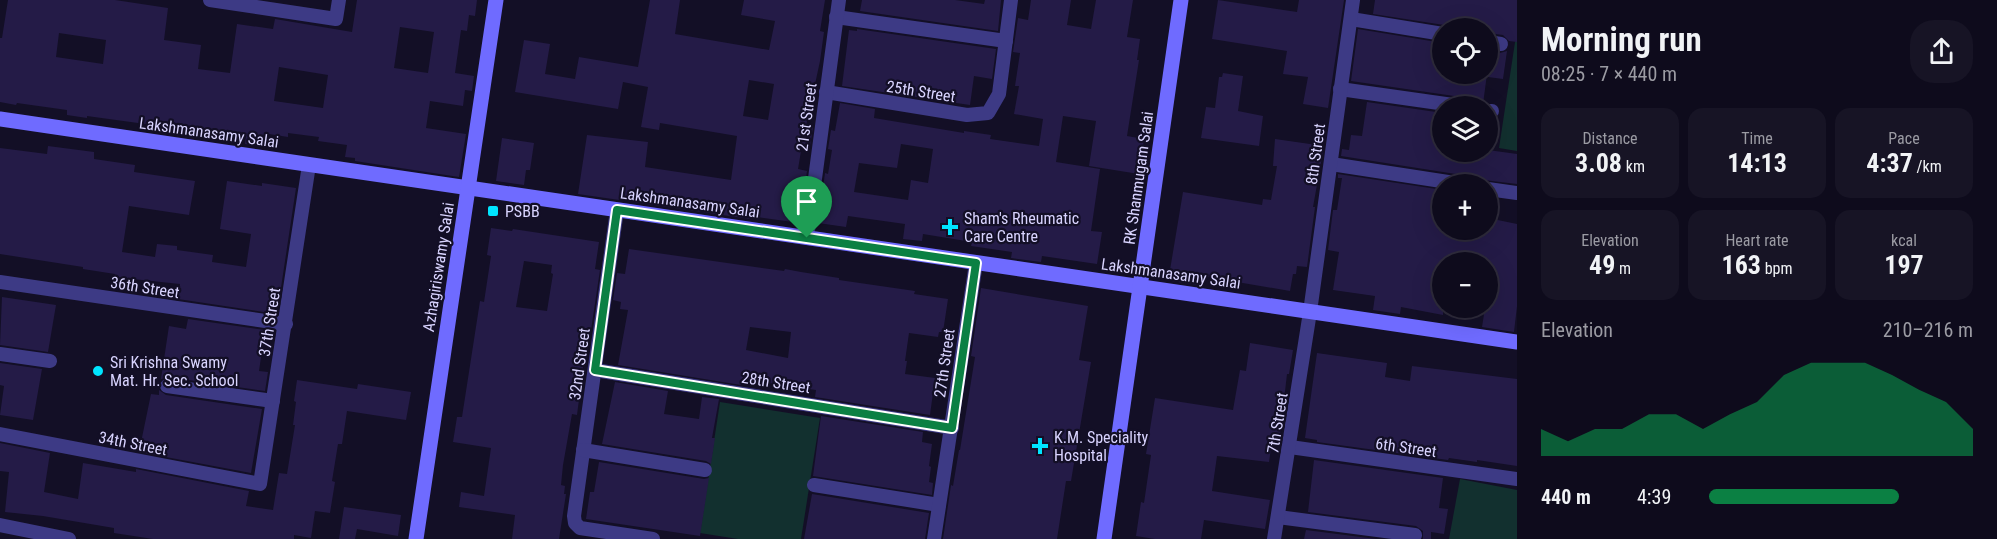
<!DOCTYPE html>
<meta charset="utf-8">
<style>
:root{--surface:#0e0b1c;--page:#171425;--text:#f1f3f6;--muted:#9b9ba3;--line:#2e2b3b;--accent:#0b8043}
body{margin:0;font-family:"Roboto Condensed",sans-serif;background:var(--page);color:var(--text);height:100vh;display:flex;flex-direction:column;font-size:22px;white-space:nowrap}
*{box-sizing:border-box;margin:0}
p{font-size:20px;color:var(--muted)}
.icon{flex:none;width:33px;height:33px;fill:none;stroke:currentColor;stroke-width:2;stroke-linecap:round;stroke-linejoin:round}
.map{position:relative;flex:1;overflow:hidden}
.drawer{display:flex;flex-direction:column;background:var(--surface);width:480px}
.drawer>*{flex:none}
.buttons{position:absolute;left:1432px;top:18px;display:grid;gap:12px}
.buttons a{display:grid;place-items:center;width:66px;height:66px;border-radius:50%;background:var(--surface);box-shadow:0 6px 24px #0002,0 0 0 2px var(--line);font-size:30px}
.pin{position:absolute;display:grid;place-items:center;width:51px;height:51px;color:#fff;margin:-62px -26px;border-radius:50% 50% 50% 0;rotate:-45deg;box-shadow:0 0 6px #0007}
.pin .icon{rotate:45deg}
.round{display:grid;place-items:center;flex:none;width:63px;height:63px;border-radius:24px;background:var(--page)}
.head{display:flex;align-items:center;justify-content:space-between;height:102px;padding:0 24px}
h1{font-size:33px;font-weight:700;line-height:45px}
.metrics{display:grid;grid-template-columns:repeat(3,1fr);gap:9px;height:102px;padding:6px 24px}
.metrics div{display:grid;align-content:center;border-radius:15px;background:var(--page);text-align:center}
.metrics b{font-size:26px;font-weight:700}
.metrics small{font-size:16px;font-weight:400}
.metrics p{font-size:16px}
.chart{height:168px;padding:12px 24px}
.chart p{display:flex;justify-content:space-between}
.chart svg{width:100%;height:108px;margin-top:6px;fill:var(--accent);opacity:.7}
ul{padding:0 24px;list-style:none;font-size:20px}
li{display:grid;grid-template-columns:96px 72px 1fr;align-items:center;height:45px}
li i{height:15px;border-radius:8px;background:var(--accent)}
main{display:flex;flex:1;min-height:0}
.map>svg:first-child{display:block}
.green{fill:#12302f}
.building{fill:#241b47;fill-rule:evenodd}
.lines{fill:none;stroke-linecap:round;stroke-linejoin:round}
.street{stroke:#3d3a85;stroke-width:14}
.secondary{stroke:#6f6bff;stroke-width:15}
.route-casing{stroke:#fff;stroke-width:12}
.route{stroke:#0b8043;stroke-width:8}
.poi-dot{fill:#00e5ff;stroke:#130f26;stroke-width:2}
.labels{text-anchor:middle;stroke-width:4.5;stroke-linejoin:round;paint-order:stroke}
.street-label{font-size:16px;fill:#d9d4ff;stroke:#130f26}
.poi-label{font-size:16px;fill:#d9d4ff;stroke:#130f26;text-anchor:start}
</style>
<main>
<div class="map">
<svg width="1517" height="539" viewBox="0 0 1517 539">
<rect width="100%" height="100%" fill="#130f26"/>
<g class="green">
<path d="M1517,29V151L1499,148Z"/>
<path d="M720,402L820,418L801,539H738L700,533Z"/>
<path d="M1460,479L1517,490V539H1449Z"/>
</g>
<g class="building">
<path d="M8,0H115L168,8L164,40L201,45L198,69L230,73L237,24L273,29L275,19L352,32L357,0H477L475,16L469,15L467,31L461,30L455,73L474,76L472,91L465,90L463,106L430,101L426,128L466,134L459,177L355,161V158L345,157L347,145L318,141L319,137L288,133V137L269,134L267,147L245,144L246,136L190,128L189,130L87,116V118L67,115V110L17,103L16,105L0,102V38H2ZM400,27L434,32L428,73L394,68ZM59,33L106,40L103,64L56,57ZM279,67L328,75L323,108L274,101Z"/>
<path d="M650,0H680L675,34L769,50L775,21L741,15L744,0H825L820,31L824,32L820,61L806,126L813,127L810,146L802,145L798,169L807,171L800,223L750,216V219L578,194L587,135L648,142L645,167L731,180L737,136L660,123L659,130L641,127L648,87L623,82L618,109L515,92L524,40L550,44L545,74L575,79L579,57L638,67ZM749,80L774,84L768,120L743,116Z"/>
<path d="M862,0H955L984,4L985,0H1001L998,31L860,11Z"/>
<path d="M1031,0H1071L1067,25L1091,29L1096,0H1133L1127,37L1140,39L1137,60H1139L1127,136L1144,139L1139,174L1089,166L1096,121L1063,116L1056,162L1100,169L1091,231L1102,232L1097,264L1042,256L1041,262L1011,258L1012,252L971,246L972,242L923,234L922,241L903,239L905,224L848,216L846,227L818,223L825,173L828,174L832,150L828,149L831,130L835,131L840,103L875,109L874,118L964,133V131L991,135L990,139L1039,146L1043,119L1014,114L1019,86H1015L1020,53L1013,52L1018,18L1028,20ZM901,144L933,149L928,183L911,180L908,200L854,192L859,163L897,168Z"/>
<path d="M1218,0L1297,12L1299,0H1344L1328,108L1303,104L1308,77L1283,74L1287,51L1212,39Z"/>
<path d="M1375,0H1517V42L1509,41L1503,35L1488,33V28H1450L1444,25L1373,14Z"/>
<path d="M857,29L996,49L992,79L974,76L970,105L842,86L849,30L857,31Z"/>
<path d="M1358,29L1443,43V74L1474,77V74H1487L1483,104L1480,106H1469L1466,99L1461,97L1351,81Z"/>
<path d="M1488,51L1500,53L1507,51L1503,79L1488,77Z"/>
<path d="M1223,73L1243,76L1238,111L1263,116L1259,146L1201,138L1206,107L1215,108L1219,77H1222Z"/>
<path d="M1367,102L1443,113V152L1488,150L1517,154V184L1467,178L1462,175L1341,156L1342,149L1349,150L1351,135L1362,136Z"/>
<path d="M502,138L534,143L530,170H526L524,185L496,181Z"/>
<path d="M1275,139L1324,146L1313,207H1315L1307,267L1297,266L1296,274H1293L1290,291L1202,276L1199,277L1198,285L1171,281L1173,271L1170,270L1183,192L1262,205L1263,199L1271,200L1277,166H1273Z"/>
<path d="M48,146L94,152V159L135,165L134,172L195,181L189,215L129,206L122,252L155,257L157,244L177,246V250L213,255L212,262L246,267L251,234L220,229L227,181L262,186V183L296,188L277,314L178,299L180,284L114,277L115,274L83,269V267L0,254V148L47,154Z"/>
<path d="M1338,174L1443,190L1441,208L1443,209V230H1488V218L1517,224V306L1514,332L1482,327L1485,308H1488V262H1443V315L1401,307L1400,314L1373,310L1375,296L1333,290L1339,252L1328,250L1333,210H1337L1342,178H1338Z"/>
<path d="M491,228L512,231L513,229L599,242L595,269L600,270L591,330L586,360H584L577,415L572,414L563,465L561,485L565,486L564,494H566L559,539H512L515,515L459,507L461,492L484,496L491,448L453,442L457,417H462L480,301L484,302L491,256L487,255ZM524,261L552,265L551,273L553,274L547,311L516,307Z"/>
<path d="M629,249L784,271L785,269L801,272L839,278V280L915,291L914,294L948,299L943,332H939L938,337L909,333L905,361H907L905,374L935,378L930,415L815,397L816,390L741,379V385L618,365L628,310L620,309L621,302L613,300L617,273L625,274ZM750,327L791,332L788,358L746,350Z"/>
<path d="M981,288L1088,306L1079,360L1091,362L1071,481H1066L1057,539H943L951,485L953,486L959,450H960L975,357L971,356Z"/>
<path d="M2,297L56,305L48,352L0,345Z"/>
<path d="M188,319L265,330L259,371L268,372L265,391L168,377L161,379L169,326L186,329Z"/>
<path d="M1250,343L1293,350L1289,374H1287L1280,435L1273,434L1269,462L1217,456L1212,491L1270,500L1265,529L1204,520L1201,539H1155L1136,536L1141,502L1144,503L1151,455L1146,454L1155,398L1233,410L1240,370L1246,371Z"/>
<path d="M1317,353L1387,363L1385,377L1410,381L1412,366L1517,379V466L1477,460V462L1449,458L1448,460L1317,442V440L1305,438Z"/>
<path d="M0,363L42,369L33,420L0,415L4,386L0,385Z"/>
<path d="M297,380L357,389L358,384L411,392L406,420L347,411L342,444H338L332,481L335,482L330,513L315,511L311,538L294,535V539H153L114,533V528L43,516L5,512L9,472L0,471V443L50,453L44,492L78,499L83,463L136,472V469L249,491L246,506L273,510L279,473L287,474L295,425H293L296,402L294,401Z"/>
<path d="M615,382L668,391L664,414L699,419L702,397L719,399L712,438H715L711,464L706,461L602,444Z"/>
<path d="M159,390L166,395L262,409L251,473L139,452L151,394L159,395Z"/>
<path d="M821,416L923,432L922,442L932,444L929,466L931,467L929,482L933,483L932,495L813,476Z"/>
<path d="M1314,460L1443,478L1439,508L1448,509L1444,534L1431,532V539H1423V531L1416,526L1308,512Z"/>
<path d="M599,462L704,479L709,478L700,536L586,519L590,492H594Z"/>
<path d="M812,494L929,513L925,539H804Z"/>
<path d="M344,507L401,515L398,536L357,529L355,539H339Z"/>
<path d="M1306,530L1376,539H1304Z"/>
</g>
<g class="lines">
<g class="street">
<path d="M210,0L336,19L339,0"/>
<path d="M836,17L1006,41"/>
<path d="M1351,19L1443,34"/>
<path d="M1488,42L1501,44"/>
<path d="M1340,89L1460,106"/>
<path d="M826,92L967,115L988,113L999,94L1011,0"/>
<path d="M1488,111H1492"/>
<path d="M1331,164L1461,184"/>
<path d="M1488,189L1517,193"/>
<path d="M617,210L574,516L575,523L580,528L653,539"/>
<path d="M807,238L839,0"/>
<path d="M0,282L286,324"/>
<path d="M0,354L50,361"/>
<path d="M595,370L952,428"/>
<path d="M167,386L273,401"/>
<path d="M0,434L260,484L309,165"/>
<path d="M1290,447L1517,479"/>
<path d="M583,450L705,470"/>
<path d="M814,485L939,505"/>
<path d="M1278,517L1415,535"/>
<path d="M0,525L69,539"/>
<path d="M934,539L976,263"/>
<path d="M1274,539L1310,312L1353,0"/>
</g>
<g class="secondary">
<path d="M0,119L1517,342"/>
<path d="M416,539L496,0"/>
<path d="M1104,539L1181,0"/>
</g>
</g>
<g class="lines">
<defs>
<path id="route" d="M617,210L976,263L952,428L595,370Z"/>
</defs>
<use href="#route" class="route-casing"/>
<use href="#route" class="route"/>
</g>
<g class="poi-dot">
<rect x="487" y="205" width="12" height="12" rx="3"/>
<path d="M947 218h6v6h6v6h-6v6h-6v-6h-6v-6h6z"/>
<circle cx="98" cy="371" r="6"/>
<path d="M1037 437h6v6h6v6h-6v6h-6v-6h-6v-6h6z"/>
</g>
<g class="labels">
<g class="street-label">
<text transform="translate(921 91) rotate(9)" y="6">25th Street</text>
<text transform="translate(806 117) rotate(-82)" y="6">21st Street</text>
<text transform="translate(209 132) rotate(8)" y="6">Lakshmanasamy Salai</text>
<text transform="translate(1315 154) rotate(-82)" y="6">8th Street</text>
<text transform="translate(1138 178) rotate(-82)" y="6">RK Shanmugam Salai</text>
<text transform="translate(690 202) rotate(8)" y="6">Lakshmanasamy Salai</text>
<text transform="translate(438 267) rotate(-81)" y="6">Azhagiriswamy Salai</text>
<text transform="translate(1171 273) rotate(8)" y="6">Lakshmanasamy Salai</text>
<text transform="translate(145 287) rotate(9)" y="6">36th Street</text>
<text transform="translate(269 322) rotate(-81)" y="6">37th Street</text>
<text transform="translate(944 363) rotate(-82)" y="6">27th Street</text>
<text transform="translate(579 364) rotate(-82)" y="6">32nd Street</text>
<text transform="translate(776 382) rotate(9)" y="6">28th Street</text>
<text transform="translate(1277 423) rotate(-81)" y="6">7th Street</text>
<text transform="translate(133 443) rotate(11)" y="6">34th Street</text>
<text transform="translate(1406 447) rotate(8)" y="6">6th Street</text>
</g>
<g class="poi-label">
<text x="505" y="217">PSBB</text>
<text x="964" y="224">Sham's Rheumatic<tspan x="964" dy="18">Care Centre</tspan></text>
<text x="110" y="368">Sri Krishna Swamy<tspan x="110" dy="18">Mat. Hr. Sec. School</tspan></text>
<text x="1054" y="443">K.M. Speciality<tspan x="1054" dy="18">Hospital</tspan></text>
</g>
</g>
</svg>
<div class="buttons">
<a><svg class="icon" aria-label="locate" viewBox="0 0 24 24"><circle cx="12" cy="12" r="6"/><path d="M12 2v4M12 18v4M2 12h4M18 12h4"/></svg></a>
<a><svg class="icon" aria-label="layers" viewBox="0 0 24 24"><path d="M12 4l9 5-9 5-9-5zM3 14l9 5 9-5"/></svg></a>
<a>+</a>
<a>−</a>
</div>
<div class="pin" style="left:807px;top:238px;background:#1e9e55"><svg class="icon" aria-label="arrive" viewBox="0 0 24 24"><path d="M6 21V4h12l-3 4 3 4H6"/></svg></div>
</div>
<section class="drawer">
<div class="head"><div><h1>Morning run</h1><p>08:25 · 7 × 440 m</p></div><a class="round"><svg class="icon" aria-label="share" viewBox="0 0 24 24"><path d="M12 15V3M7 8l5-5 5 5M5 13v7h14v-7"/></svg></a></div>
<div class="metrics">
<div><p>Distance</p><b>3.08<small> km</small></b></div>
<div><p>Time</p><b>14:13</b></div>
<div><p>Pace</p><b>4:37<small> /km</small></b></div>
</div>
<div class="metrics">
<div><p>Elevation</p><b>49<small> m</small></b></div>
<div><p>Heart rate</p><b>163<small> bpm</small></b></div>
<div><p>kcal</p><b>197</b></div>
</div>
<div class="chart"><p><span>Elevation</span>210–216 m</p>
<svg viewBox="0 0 160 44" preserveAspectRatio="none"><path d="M0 44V33L10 38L20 33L30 33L40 27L50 27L60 33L70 27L80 22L90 11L100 6L110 6L120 6L130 11L140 17L150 22L160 33V44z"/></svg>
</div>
<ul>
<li><b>440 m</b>4:39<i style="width:72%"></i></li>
</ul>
</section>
</main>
